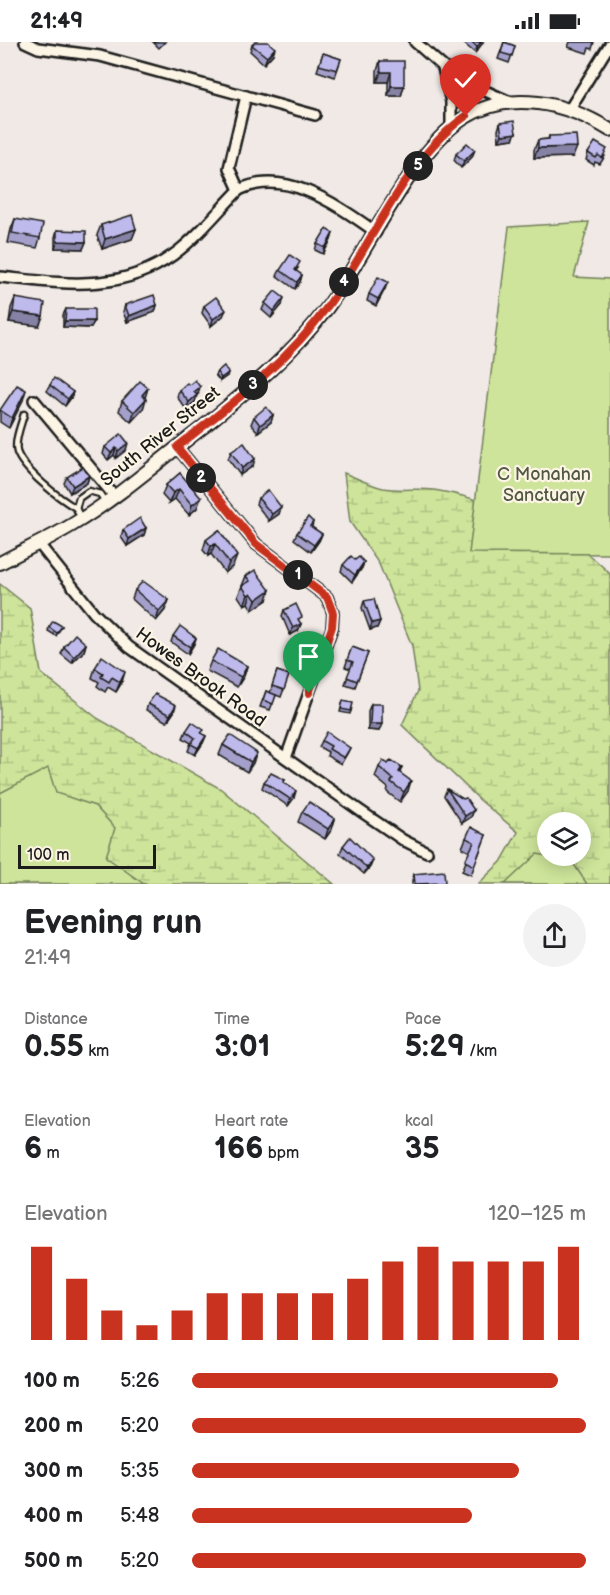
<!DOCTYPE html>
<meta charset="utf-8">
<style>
:root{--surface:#fff;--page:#f2f2f2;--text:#202124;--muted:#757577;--accent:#c8321e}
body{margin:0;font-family:"Balsamiq Sans",sans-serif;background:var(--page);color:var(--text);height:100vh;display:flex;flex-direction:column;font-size:22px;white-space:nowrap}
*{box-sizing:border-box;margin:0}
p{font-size:20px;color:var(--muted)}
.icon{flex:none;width:33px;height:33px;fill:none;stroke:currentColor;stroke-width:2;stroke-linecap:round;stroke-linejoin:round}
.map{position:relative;height:842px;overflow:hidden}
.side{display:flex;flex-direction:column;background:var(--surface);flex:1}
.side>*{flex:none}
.tools{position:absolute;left:537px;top:770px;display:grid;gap:12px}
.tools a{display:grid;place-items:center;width:54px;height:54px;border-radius:50%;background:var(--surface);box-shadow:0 3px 15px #0003;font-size:30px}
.scale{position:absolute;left:18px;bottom:15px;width:138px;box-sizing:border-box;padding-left:6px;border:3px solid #1c1c1c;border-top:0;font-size:16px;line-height:21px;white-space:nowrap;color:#1c1c1c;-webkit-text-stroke:4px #fcf5e5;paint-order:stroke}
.pin{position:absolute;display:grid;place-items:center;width:51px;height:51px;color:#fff;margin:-62px -26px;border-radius:50% 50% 50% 0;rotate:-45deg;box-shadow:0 0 6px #0007}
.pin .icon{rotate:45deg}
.km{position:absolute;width:30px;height:30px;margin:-15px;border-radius:50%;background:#222;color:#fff;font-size:16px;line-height:30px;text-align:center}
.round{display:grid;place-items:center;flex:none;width:63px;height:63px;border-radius:32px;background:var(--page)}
.overview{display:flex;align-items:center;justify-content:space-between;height:102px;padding:0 24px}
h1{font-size:33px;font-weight:700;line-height:45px}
.metrics{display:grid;grid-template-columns:repeat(3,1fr);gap:9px;height:102px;padding:6px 24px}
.metrics div{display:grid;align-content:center}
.metrics b{font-size:30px;font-weight:700}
.metrics small{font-size:16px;font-weight:400}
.metrics p{font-size:16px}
.chart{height:168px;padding:12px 24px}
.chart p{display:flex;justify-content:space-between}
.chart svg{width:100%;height:108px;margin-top:6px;stroke:var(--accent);stroke-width:6}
ul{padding:0 24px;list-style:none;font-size:20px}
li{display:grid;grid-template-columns:96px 72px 1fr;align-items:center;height:45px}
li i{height:15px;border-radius:8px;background:var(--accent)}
.status{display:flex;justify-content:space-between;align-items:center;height:42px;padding:0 30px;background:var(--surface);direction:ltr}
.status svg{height:16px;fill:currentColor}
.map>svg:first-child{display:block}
.wetland{fill:url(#wetland-marsh);stroke:#74805b;stroke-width:1.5;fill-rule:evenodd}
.park{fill:#cde49a;stroke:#74805b;stroke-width:1.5}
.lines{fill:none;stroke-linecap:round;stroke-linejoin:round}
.lane-casing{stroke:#1c1c1c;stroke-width:9}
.street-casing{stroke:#1c1c1c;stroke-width:14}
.secondary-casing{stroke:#1c1c1c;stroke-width:16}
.lane{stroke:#fcf5e5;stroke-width:4.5}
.street{stroke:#fcf5e5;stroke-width:9}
.secondary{stroke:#fcf5e5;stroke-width:12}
.wall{fill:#a4a0cb;stroke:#1c1c1c;stroke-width:1.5}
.shaded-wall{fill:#8682a5;stroke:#1c1c1c;stroke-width:1.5}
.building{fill:#bfbaec;stroke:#1c1c1c;stroke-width:1.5}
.route-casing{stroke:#fff;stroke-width:12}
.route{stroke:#c8321e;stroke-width:8}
.labels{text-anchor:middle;stroke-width:4.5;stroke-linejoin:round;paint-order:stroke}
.street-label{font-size:18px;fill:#1c1c1c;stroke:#fcf5e5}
.park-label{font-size:18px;fill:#515842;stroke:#fcf5e5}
</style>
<div class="status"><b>21:49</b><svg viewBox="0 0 49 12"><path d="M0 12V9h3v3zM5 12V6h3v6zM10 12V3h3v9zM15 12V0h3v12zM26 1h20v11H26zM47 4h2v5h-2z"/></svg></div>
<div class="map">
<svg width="610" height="842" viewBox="0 0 610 842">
<defs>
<pattern id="wetland-marsh" width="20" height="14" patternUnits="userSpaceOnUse" patternTransform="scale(1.5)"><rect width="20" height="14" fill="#cde49a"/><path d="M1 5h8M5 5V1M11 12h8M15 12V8" fill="none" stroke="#afc384"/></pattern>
</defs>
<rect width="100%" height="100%" fill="#f0e9e6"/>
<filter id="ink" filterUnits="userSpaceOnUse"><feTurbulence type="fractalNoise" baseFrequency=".0167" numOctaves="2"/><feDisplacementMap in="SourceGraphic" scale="12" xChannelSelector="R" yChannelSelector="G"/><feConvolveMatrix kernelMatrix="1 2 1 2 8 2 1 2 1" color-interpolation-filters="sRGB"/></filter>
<g filter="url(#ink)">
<g class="wetland">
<path d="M344,431C357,436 370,443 383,446C399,449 417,446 434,448C487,456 574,493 610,532V842H478L501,820L518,790L481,759L402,683L418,649L412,604L379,522L350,480ZM548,780H580V813H548Z"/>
<path d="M0,542L30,566L41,631L97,676L221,747L334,842H0Z"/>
</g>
<g class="park">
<path d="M589,180L574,235L610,237V512L469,511L509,185Z"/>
<path d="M48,726L56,751L95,764L115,786L106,815L144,842H0V751Z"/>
<path d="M537,812L571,818L587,842H505Z"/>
</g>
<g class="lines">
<defs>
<g id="lane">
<path d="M24,372C21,383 14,399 17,410C23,428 60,457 76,466L80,475"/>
<path d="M76,466L79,456L89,449L100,452L106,461"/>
</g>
<g id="street">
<path d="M25,0L38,6L100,14L315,73"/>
<path d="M415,0L456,36L508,59"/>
<path d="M443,26L451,60V85"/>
<path d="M569,68L610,2"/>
<path d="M239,148L229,126L246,54"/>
<path d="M0,235C61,241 119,252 173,213C197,196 218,169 239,148C286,125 338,164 376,190"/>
<path d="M34,358L115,455"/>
<path d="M177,405L256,502L327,555L333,571L332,586L286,716"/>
<path d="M39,502L94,571L129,605L359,768L403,798L427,810"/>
</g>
<path id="secondary" d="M0,521C24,508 49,497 72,483C119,455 160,418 203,385C247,349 293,312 327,266C366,213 412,108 464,76C510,47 567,61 610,88"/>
</defs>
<use href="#lane" class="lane-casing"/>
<use href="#street" class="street-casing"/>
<use href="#secondary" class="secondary-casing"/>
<use href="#lane" class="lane"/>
<use href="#street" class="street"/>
<use href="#secondary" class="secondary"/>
</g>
<g class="wall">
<path d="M153,0H165L159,6Z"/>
<path d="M462,0H483L475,11Z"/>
<path d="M504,0L515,4L509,21L498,17Z"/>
<path d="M570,0H594L592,7L589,6L587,11L568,5Z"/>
<path d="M252,3L273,12L264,22L250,9Z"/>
<path d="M323,11L341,17L335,35L317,29Z"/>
<path d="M380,19L404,44L401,54H388V40H377V29Z"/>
<path d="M500,81L513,97L499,99L498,88Z"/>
<path d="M549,94L573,115L534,116V108L538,98L548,97Z"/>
<path d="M588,111L605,114L600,122L595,120L594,123L586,118Z"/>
<path d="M456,112L472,115L461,126L454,118Z"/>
<path d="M15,177L40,196L37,206L8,201L11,187Z"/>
<path d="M101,183L136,187L132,197L102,207L97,193Z"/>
<path d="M57,188L86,200L83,207L55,206V195Z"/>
<path d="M333,191L331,198L323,212L315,208L317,202Z"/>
<path d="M298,226L296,229L302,233L300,240L295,247L277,234L280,228Z"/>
<path d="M385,247L376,264L367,259L369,252Z"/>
<path d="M15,256L43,274L39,284L9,280L11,266Z"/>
<path d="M265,261L282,263L271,276L262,268Z"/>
<path d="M125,263H157L155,270L127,280L123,270Z"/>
<path d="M204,264L223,274L211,284L202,271Z"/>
<path d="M66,267L94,279L91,286L63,285V273Z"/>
<path d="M217,330L227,334L220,339L215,333Z"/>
<path d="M50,343L73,350L71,356L65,364L47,349Z"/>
<path d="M179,348L198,352L196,353L195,360L186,367L177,355Z"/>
<path d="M145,356L143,367L131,380L119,369L122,359Z"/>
<path d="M23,358L9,386L0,380V368Z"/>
<path d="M273,373L271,380L258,390L251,382L254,375Z"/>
<path d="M105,405L126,408L116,416L114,413L108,418L103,412Z"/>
<path d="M231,410L253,424L240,433L228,417Z"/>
<path d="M180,431L197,466L189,473L175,457L169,461L162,453L166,443Z"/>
<path d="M89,434L87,441L70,451L64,441L67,435Z"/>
<path d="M258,456L281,465L279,472L269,479L256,462Z"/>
<path d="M313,480L312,485L322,492L319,499L311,510L294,497L297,491Z"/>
<path d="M146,486L144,493L127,504L121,495L123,488Z"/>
<path d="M219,488L233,524L225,531L211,512L208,514L203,508L206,498Z"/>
<path d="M355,518L364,520L362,526L352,540L341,529L343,523Z"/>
<path d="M246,534L267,558L252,568L248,561L244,563L238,554Z"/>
<path d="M135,548L169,558L165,568L156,579L132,557Z"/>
<path d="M364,559L380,579L377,586L370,588L362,566Z"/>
<path d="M284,568L301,582L298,589L290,593L282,574Z"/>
<path d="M62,584L56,594L48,589L49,585Z"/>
<path d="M173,594L196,596L194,602L188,612L171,600Z"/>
<path d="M86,602L84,609L72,621L61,612L64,605Z"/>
<path d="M352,605L368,611L355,645L345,642L351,627L345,625Z"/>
<path d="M211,619L247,624L244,634L237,645L207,629Z"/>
<path d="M95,626L122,640L116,650L108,645L105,650L97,644L99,640L92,636Z"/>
<path d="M277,629L289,633L281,655L276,653L270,668L260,665L266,649L270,651Z"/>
<path d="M343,659L351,669L350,672L340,670Z"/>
<path d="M148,662L174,670L167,680L146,668Z"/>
<path d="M371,662L379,689L368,688V669Z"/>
<path d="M186,689L202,692L206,694L203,701L195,713L188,709L191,701L183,696Z"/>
<path d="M322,699L350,706L347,712L341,722L327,714L328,710L319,705Z"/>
<path d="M223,703L253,721L247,730L219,713Z"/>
<path d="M388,722L402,725L400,731L408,749L400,760L387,750L388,746L375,735L379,725Z"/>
<path d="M285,738L284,740L294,756L288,764L262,746L264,740Z"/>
<path d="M447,747L474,768L471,775L462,781L444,754Z"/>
<path d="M302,770L335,777L332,787L325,797L298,780Z"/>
<path d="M486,793L471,833L462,829L470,810L462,806L466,796Z"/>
<path d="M343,804L373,818L370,825L364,832L340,811Z"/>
<path d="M414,832L445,842H412V838Z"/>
</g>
<g class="shaded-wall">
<path d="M481,0H483L482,2L475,11L477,5Z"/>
<path d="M275,6L273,12L264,22L267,15Z"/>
<path d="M381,30H391L388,40H377Z"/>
<path d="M391,44H404L401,54H388Z"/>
<path d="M516,91L513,97L499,99L502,93Z"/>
<path d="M577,105L573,115L534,116L538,106Z"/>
<path d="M475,108L472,115L461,126L464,119Z"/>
<path d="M136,187L132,197L102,207L105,197Z"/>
<path d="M333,191L331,198L323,212L325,206Z"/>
<path d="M57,199L86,200L83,207L55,206Z"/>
<path d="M302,233L300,240L295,247L297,240Z"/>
<path d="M388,240L385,247L376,264L378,257Z"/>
<path d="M284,256L282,263L271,276L274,269Z"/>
<path d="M157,263L155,270L127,280L129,274Z"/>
<path d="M226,268L223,274L211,284L213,277Z"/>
<path d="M13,270L43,274L39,284L9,280Z"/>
<path d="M65,279H94L91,286L63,285Z"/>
<path d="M228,331L227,334L220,339L221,336Z"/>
<path d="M200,345L198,352L192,357L194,350Z"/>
<path d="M148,346L145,356L142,353Z"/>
<path d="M26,348L23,358L9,386L12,376Z"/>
<path d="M73,350L71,356L65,364L68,357Z"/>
<path d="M197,353L195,360L186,367L189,360Z"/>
<path d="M146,357L143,367L131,380L134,370Z"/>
<path d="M273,373L271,380L258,390L260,383Z"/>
<path d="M128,401L126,408L116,416L118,409Z"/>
<path d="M116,406L114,413L108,418L111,411Z"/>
<path d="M255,417L253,424L240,433L242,426Z"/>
<path d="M89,434L87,441L70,451L73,444Z"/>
<path d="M179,447L175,457L169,461L173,451Z"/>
<path d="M201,456L197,466L189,473L192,463Z"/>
<path d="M281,465L279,472L269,479L272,472Z"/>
<path d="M146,486L144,493L127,504L129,497Z"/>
<path d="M322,492L319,499L311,510L314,503Z"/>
<path d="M215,502L211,512L208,514L211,504Z"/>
<path d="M237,514L233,524L225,531L229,521Z"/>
<path d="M364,520L362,526L352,540L355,533Z"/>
<path d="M270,548L267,558L252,568L256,558Z"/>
<path d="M251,551L248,561L244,563L248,553Z"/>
<path d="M169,558L165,568L156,579L159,569Z"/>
<path d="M380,579L377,586L370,588L372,581Z"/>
<path d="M301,582L298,589L290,593L293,586Z"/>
<path d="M196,596L194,602L188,612L190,605Z"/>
<path d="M86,602L84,609L72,621L74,615Z"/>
<path d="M247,624L244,634L237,645L241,635Z"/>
<path d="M125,630L122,640L116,650L120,640Z"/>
<path d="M176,663L174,670L167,680L170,673Z"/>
<path d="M370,682H382L379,689L368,688Z"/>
<path d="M206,694L203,701L195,713L198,706Z"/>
<path d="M257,711L253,721L247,730L251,720Z"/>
<path d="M411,739L408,749L400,760L404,750Z"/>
<path d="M296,749L294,756L288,764L290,757Z"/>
<path d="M474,768L471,775L462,781L465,774Z"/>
<path d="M335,777L332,787L325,797L328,787Z"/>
<path d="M373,818L370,825L364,832L367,826Z"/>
</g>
<g class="building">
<path d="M255,0H268L275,6L267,15L252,3Z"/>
<path d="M472,0H481L477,5Z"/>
<path d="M504,0L515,4L512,14L501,11Z"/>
<path d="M323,11L341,17L337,28L319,23Z"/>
<path d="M380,19H404V44H391V30H381Z"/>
<path d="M514,79L516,91L502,93L500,81Z"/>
<path d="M576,93L577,105L538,106V98L549,97V94Z"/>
<path d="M595,100L607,107L602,116L598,113L596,116L588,111Z"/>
<path d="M467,101L475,108L464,119L456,112Z"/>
<path d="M132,173L136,187L105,197L101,183Z"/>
<path d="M15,177L43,182L40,196L12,191Z"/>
<path d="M326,187L333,191L325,206L317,202Z"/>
<path d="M57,188L86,189V200L57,199Z"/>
<path d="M290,213L300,220L295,228L302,233L297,240L280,228Z"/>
<path d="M378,235L388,240L378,257L369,252Z"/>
<path d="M275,249L284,256L274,269L265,261Z"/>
<path d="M154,253L157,263L129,274L125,263Z"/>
<path d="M216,255L226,268L213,277L204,264Z"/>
<path d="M15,256L45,261L43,274L13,270Z"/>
<path d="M66,267H94V279H65Z"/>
<path d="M224,324L228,331L221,336L217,330Z"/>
<path d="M54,336L73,350L68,357L50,343Z"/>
<path d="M195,338L200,345L194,350L197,353L189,360L179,348L187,341L189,343Z"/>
<path d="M140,339L148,346L142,353L146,357L134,370L122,359Z"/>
<path d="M17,343L26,348L12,376L0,368Z"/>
<path d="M266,365L273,373L260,383L254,375Z"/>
<path d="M121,392L128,401L118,409L116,406L111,411L105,405Z"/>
<path d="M244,401L255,417L242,426L231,410Z"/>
<path d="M83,425L89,434L73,444L67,435Z"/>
<path d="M180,431L201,456L192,463L179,447L173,451L166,443Z"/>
<path d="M268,448L281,465L272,472L258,456Z"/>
<path d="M308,475L313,480L310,484L322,492L314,503L297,491Z"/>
<path d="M140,476L146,486L129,497L123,488Z"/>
<path d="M219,488L237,514L229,521L215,502L211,504L206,498Z"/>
<path d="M351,514L355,518L359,515L364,520L355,533L343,523Z"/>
<path d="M255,528L270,548L256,558L251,551L248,553L242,544L250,539L246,534Z"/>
<path d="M143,539L169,558L159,569L135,548Z"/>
<path d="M374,557L380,579L372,581L364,559Z"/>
<path d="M296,562L302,575L298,577L301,582L293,586L284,568Z"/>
<path d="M53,579L62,584L57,591L49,585Z"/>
<path d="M180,584L196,596L190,605L173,594Z"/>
<path d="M75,592L86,602L74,615L64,605Z"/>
<path d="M352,605L368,611L357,639L347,635L353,620L347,618Z"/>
<path d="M218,607L247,624L241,635L211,619Z"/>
<path d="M102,614L125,630L120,640L112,635L109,640L101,635L103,631L95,626Z"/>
<path d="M277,629L289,633L284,648L272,644Z"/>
<path d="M266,649L276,653L273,662L263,658Z"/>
<path d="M155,652L176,663L170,673L148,662Z"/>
<path d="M343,659L353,661L351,669L341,667Z"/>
<path d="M371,662H382V682H370Z"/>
<path d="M192,680L204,688L201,691L206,694L198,706L191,702L195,696L186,689Z"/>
<path d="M327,690L350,706L344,716L329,707L331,704L322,699Z"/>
<path d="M230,693L257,711L251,720L223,703Z"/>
<path d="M383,718L388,722L391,718L402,725L399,730L411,739L404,750L391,740L393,737L379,725Z"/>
<path d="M271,731L285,738L283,740L296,749L290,757L264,740Z"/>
<path d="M447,747L463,757L466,756L474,768L465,774Z"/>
<path d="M309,760L335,777L328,787L302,770Z"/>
<path d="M471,785L486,793L474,824L465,819L474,800L466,796Z"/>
<path d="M350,795L373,818L367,826L343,804Z"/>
<path d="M444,829L445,841L415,842L414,832Z"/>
</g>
</g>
<g class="lines" filter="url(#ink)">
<defs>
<path id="route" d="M309,651L332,585L333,571L327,555L256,502L177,405C230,363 287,321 327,265C371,205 404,117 466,74"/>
</defs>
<use href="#route" class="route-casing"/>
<use href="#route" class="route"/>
</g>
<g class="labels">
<g class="street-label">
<text transform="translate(160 394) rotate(-39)" y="6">South River Street</text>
<text transform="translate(201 635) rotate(36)" y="6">Howes Brook Road</text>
</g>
<g class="park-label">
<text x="544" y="438">C Monahan<tspan x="544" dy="21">Sanctuary</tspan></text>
</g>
</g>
</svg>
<div class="tools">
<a><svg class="icon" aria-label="layers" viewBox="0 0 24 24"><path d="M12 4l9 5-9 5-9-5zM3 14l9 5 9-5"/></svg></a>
</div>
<div class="scale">100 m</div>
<div class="pin" style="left:309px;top:651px;background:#1e9e55"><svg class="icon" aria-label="arrive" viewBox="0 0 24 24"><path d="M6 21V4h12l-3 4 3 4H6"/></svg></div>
<div class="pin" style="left:466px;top:74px;background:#d93025"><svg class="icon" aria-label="check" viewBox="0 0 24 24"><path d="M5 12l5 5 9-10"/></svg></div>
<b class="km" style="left:298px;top:533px">1</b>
<b class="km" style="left:201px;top:436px">2</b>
<b class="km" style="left:253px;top:343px">3</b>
<b class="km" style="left:344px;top:240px">4</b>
<b class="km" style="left:418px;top:124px">5</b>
</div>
<section class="side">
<div class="overview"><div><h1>Evening run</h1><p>21:49</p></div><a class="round"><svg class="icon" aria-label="share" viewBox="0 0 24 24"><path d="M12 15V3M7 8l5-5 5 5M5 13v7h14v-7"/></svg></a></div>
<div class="metrics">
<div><p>Distance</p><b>0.55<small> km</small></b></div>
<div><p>Time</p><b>3:01</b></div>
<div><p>Pace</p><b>5:29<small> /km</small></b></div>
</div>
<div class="metrics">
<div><p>Elevation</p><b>6<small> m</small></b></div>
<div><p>Heart rate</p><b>166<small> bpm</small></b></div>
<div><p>kcal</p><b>35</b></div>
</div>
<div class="chart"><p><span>Elevation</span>120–125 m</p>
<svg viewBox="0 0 160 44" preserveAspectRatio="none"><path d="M5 44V6M15 44V19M25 44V32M35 44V38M45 44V32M55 44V25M65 44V25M75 44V25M85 44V25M95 44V19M105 44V12M115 44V6M125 44V12M135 44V12M145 44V12M155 44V6"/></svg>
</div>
<ul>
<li><b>100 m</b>5:26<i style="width:93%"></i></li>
<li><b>200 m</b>5:20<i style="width:100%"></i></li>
<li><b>300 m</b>5:35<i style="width:83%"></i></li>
<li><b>400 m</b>5:48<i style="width:71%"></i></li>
<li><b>500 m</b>5:20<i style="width:100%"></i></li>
</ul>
</section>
